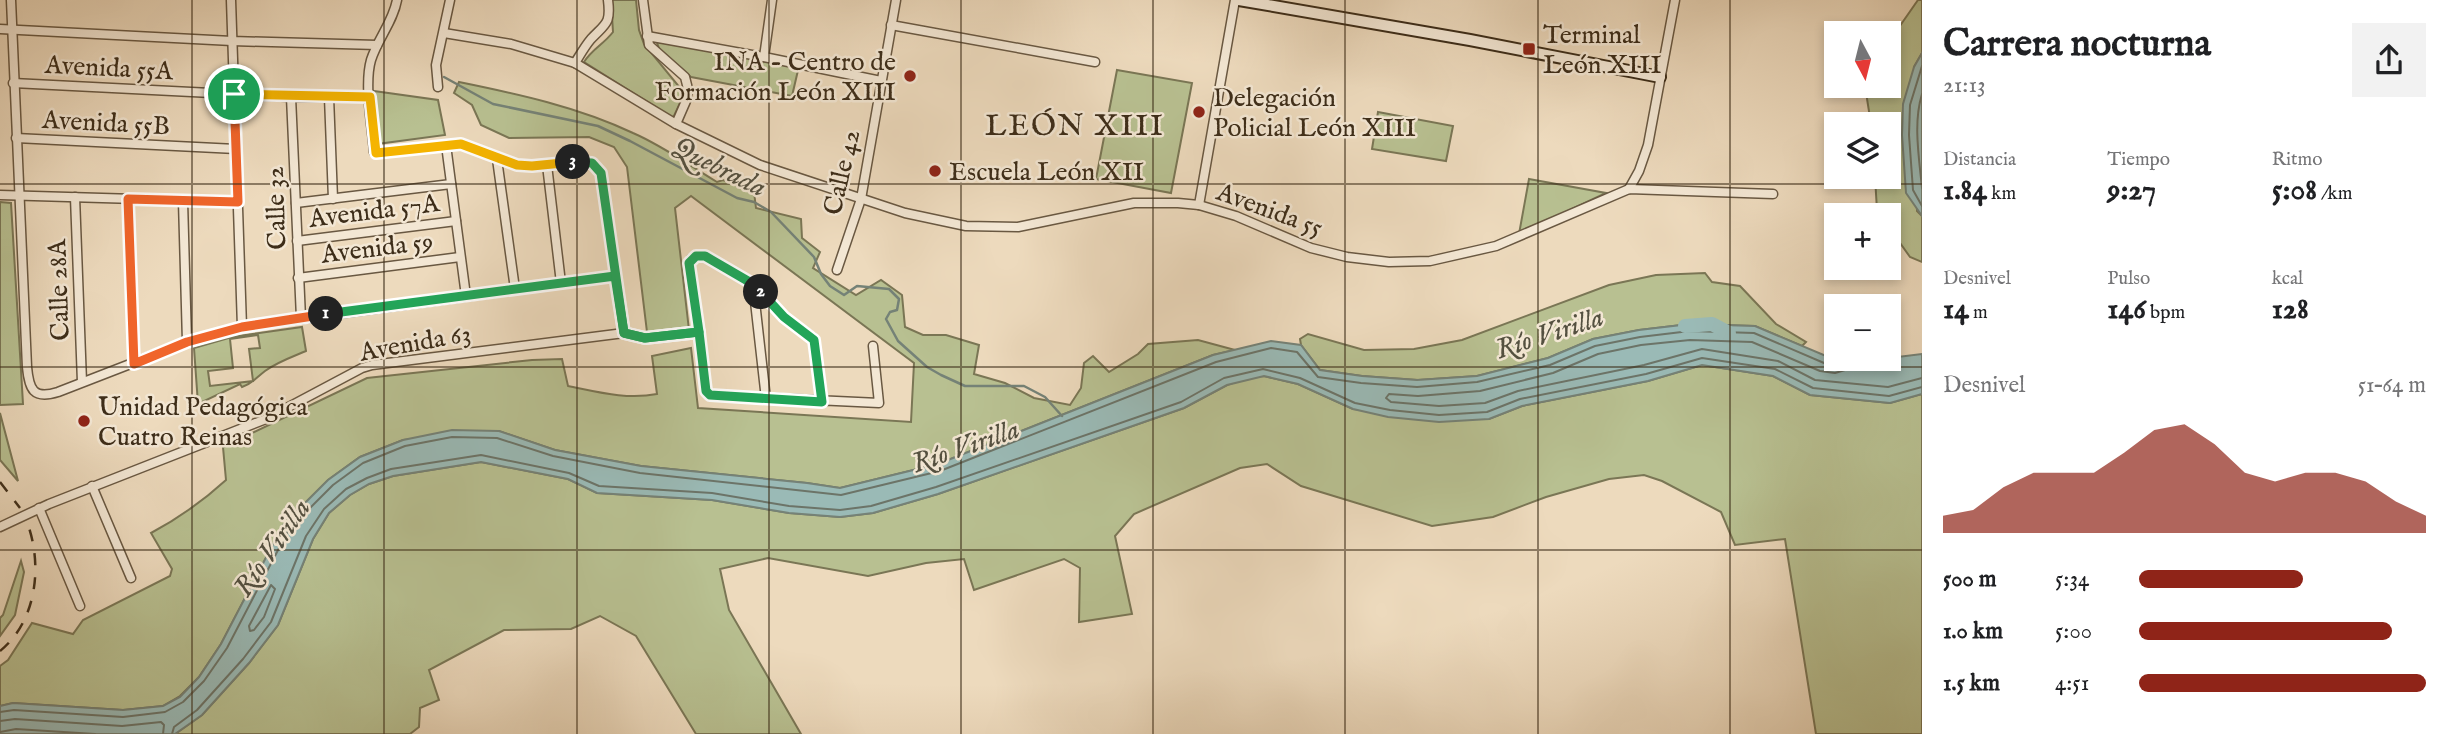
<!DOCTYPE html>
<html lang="es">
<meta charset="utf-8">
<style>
:root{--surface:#fff;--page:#f2f2f2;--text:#202124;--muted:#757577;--accent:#8f2418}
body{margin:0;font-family:"IM FELL English",serif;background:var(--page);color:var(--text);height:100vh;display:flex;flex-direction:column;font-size:26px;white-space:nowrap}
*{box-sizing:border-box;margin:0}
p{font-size:23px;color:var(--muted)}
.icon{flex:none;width:38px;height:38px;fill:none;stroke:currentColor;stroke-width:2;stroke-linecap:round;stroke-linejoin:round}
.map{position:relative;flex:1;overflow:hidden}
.details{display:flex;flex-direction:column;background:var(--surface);width:525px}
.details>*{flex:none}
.needle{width:46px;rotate:173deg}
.controls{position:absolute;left:1824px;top:21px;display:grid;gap:14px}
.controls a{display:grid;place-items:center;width:77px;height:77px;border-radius:0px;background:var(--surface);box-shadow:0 4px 10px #0003;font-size:35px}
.pin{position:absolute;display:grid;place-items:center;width:60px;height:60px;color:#fff;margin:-30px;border:4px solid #fff;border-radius:50%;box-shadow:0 2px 7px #0007}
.km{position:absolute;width:35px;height:35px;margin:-18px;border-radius:50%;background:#222;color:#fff;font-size:19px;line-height:35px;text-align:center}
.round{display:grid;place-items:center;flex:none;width:74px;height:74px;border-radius:0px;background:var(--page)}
.headline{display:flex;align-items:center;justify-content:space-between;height:119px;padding:0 21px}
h1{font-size:38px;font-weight:700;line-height:52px}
.metrics{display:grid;grid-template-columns:repeat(3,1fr);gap:10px;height:119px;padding:7px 21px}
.metrics div{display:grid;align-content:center}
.metrics b{font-size:30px;font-weight:700}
.metrics small{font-size:19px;font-weight:400}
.metrics p{font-size:19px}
.chart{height:196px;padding:14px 21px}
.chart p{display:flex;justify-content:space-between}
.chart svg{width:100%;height:126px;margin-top:7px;fill:var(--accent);opacity:.7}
ul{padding:0 21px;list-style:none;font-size:23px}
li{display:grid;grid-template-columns:112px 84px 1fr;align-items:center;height:52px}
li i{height:18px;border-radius:9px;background:var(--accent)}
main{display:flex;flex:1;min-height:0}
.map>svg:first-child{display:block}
.green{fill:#b8c091;stroke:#7a7655;stroke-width:2;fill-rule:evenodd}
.water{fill:#9abab6;stroke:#758277;stroke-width:2}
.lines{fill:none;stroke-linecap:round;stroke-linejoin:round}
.shore{stroke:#6c7468;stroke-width:2}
.stream{stroke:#758277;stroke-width:2.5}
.river{stroke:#9abab6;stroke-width:14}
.street-casing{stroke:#695842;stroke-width:11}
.secondary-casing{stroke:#3d2d19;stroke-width:14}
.street{stroke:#f3e7d4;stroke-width:8}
.secondary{stroke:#f3e7d4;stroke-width:10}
.rail{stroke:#3d2d19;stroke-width:2.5;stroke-dasharray:12 12;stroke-linecap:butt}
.split-1-casing{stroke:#fff;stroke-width:14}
.split-2-casing{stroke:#fff;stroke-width:14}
.split-3-casing{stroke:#fff;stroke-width:14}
.split-4-casing{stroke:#fff;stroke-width:14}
.split-1{stroke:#f0652b;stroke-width:9}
.split-2{stroke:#22a559;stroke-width:9}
.split-3{stroke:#22a559;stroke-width:9}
.split-4{stroke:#f5b400;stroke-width:9}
.grid{fill:none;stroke:#3d2d19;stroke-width:2;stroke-opacity:0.55}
.poi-dot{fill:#8f2418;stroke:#f3e7d4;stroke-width:2.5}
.labels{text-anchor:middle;stroke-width:5;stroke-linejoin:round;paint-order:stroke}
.poi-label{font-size:26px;fill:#3d2d19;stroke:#f3e7d4;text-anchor:start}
.street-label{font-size:26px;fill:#3d2d19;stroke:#f3e7d4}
.water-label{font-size:28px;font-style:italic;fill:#545040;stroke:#f3e7d4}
.quarter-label{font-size:30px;letter-spacing:2px;fill:#3d2d19;stroke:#f3e7d4}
</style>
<main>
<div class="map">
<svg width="1922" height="734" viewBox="0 0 1922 734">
<rect width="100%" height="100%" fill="#eddabd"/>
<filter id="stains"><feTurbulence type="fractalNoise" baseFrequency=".00286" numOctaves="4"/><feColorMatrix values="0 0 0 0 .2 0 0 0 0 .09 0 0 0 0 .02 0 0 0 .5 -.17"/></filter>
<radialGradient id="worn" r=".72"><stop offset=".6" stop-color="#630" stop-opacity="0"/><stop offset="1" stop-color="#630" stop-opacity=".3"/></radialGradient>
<g class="green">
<path d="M611,0H636L639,30L644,44L681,89L680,103L673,118L584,62C592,49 604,44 613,32Z"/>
<path d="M1918,0H1922V53L1914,67L1917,211L1922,216V262L1910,257L1888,226V215H1881L1877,210L1875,177H1888V124H1871L1865,86H1888V43Z"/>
<path d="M656,40L799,66L792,96L691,77L660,51Z"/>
<path d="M1117,70L1192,83L1171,193L1096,179Z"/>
<path d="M459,82C518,94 578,107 633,133C663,146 689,165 717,182L723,180L754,192L756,208L801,219L802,238L820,252L813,268L856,295L881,280L902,295L905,327L923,335H946L979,345L974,374L1005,383L1034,398L1070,405L1081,388L1084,363L1093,356L1109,372L1138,354L1148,344L1198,340L1235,350L1213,355L938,464L840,488L807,483L641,466L555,450L499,431L403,440L360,457L328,480L283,525L221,644L199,677L180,696L163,706L123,710L13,703L0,706V666L8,660L32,623L73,634L83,620L170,576L172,569L151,533C179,518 202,502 226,480L223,447L367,378L532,360L562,359L568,386C598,392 627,400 657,394L652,356L691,348L698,408L911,422L914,363L691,196L675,208L689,330L647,332L627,167L614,147L589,137L509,138L481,125L472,105L454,93Z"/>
<path d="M374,91L438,100L445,135L377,144Z"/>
<path d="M1378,112L1453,126L1446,161L1372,149Z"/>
<path d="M1529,179L1606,193L1519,234Z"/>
<path d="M0,202L11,203L23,404L0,405Z"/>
<path d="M1705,273L1712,282L1740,286L1776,324L1806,342L1802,346L1755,326L1690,324L1639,330L1593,339L1548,358L1477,376L1418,380L1362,376L1320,370L1301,345L1300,339L1308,334L1364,350L1414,349L1462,340L1609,285L1656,275Z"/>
<path d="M302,327L306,351C292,357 277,362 265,371C256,378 253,383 242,387L240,384L198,404L194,348L232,337ZM258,335L260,348L249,349L253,381L210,386L208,371L233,368L230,339Z"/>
<path d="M1702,365L1773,376L1810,395L1890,403L1922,394V734H1816L1785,539L1735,545L1721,512L1662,481L1644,475L1609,479L1546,497L1493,517L1432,526L1301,486L1267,464L1240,468L1134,514L1115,536L1132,614L1079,622L1080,568L1064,559L974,590L964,559L926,563L868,576L768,558L720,569L729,610L801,734H696L636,636L600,616L571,629L504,630L429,670L439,700L420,708L419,727L410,734H175L202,715L249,663L278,625L313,539L329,513L350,495L369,484L393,476L481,462L568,479L597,493L712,500L789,513L840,517L873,513L938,494L1184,408L1227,385L1247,378L1264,376L1298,384L1353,409L1489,419L1522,406L1648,381Z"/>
<path d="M0,413L18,481L0,460Z"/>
<path d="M21,561L24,572L15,615L0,636V618L3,615Z"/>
</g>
<g class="water">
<path d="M1922,53V216L1906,193L1902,135L1903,104L1914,67Z"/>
<path d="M1690,324L1755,326L1826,356L1857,362L1922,354V394L1890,403L1810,395L1773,376L1702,365L1648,381L1522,406L1489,419L1439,422L1388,417L1353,409L1298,384L1264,376L1227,385L1184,408L938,494L873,513L840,517L789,513L712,500L597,493L568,479L481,462L393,476L369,484L350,495L329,513L313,539L278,625L249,663L202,715L175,734H0V706L13,703L123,710L163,706L180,697L199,677L221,644L283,525L328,480L360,457L403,440L452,430L499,431L555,450L641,466L807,483L840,488L938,464L1213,355L1271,341L1301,345L1320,370L1362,376L1417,380L1477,376L1548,358L1593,339L1639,330Z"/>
</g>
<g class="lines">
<g class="shore">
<path d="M1922,66L1910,105L1909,135L1913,190L1922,206"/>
<path d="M1922,94C1913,123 1919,157 1922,188"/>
<path d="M1851,359L1845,370L1835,373L1820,371L1752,342L1690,340L1641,345L1598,354L1553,373L1480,391L1418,396L1389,394L1386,398L1391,402L1439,406L1485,403L1518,391L1644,365L1702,349L1778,361L1815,380L1888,387L1922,378"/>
<path d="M271,585L275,589L264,617L254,630L250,631L249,626Z"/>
<path d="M0,712L14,710L123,717L165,712L183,702L204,681L227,648L289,529L333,485L363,463L405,446L452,437L497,438L553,456L640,473L841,495L940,471L1216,362L1271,348L1297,352L1318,377L1361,383L1417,387L1477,382L1550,365L1595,346L1640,337L1690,331L1754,333L1824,363L1836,364L1842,359"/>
<path d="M0,721L15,719L122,726L161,722L164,725L163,734"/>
<path d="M0,732L16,729L95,734"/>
<path d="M172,734L174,727L197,710L243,659L271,622L306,536L324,509L346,489L367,478L391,469L481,455L569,473L599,486L712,493L789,506L840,510L871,506L936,487L1181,402L1224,378L1263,369L1300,378L1355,403L1390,410L1439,415L1487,412L1520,399L1646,374L1702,358L1775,369L1813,388L1889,396L1922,387"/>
</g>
<path class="stream" d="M444,77L493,104L598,126L630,141L737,198L754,202L771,212L814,257L821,274L830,286L844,295L857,286L889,289L899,299L897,310L890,312L886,319L898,341L927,367L941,375L965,386H1024L1045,397L1062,416"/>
<path class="river" d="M1685,326L1712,324L1729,333"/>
<defs>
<g id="street">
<path d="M11,0L27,367C29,389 33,400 58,392L187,342L242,327L615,276"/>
<path d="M231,0L242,327"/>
<path d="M397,0C393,22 378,38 371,60C364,84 372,126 374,152L461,144L517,165L532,166L580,161L595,165L602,178L624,333"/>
<path d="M643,0L649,45L685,77L688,89L686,101L676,124"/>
<path d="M891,25L1095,62"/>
<path d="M0,29L232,41L377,45"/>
<path d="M444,33L511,44L575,63L676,124L760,165L905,213L966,226L1018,227L1134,203H1178L1199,205L1236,216L1311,248L1347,257L1389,262L1430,261L1496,246L1629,189L1773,194"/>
<path d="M647,36L764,57L881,81"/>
<path d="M764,57L772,0"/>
<path d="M575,63C580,55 585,46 591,39C606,23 611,24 608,0"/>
<path d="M13,83L291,97H370"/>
<path d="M438,87L436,65L450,0"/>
<path d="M291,97L301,318"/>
<path d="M329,97L333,199"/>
<path d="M16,138L236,149"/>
<path d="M446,145L466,296"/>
<path d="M497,159L515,289"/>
<path d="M547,165L561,283"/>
<path d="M1629,189L1639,171L1648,145L1675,0"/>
<path d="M0,195L238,202"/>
<path d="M75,197L82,382"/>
<path d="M128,199L134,364"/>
<path d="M183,201L187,342"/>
<path d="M296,203L451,184"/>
<path d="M1199,205L1235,0"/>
<path d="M297,241L456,221"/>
<path d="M837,270L861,199L896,0"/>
<path d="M298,278L460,257"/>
<path d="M753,284L766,399"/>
<path d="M822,402L815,344L812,337L784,317L757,287L705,256L698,255L691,259L689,263L706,391L710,395L879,403L873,346"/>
<path d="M92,486L131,578"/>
<path d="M39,508L80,606"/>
<path d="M0,527L49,504L266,419L362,368L372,365L624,333L645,338L699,332"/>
</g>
<path id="secondary" d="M1239,0L1470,40L1660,77"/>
</defs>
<use href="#street" class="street-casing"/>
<use href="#secondary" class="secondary-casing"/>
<use href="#street" class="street"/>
<use href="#secondary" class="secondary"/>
<g class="rail">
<path d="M0,482L20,508"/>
<path d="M0,651C37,621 43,565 27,522"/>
</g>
</g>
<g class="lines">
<defs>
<path id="split-1" d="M234,94L238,202L128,199L134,364L187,342L242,327L326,314"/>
<path id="split-2" d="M326,314L615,276L624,333L645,338L699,332L689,263L696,256H705L753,284L761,292"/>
<path id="split-3" d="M573,162L592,163L601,173L624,333L645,338L699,332L706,391L710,395L822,402L814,340L784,317L761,292"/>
<path id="split-4" d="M234,94L370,97L376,153L461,144L517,165L532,166L573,162"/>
</defs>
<use href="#split-1" class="split-1-casing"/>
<use href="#split-2" class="split-2-casing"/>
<use href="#split-3" class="split-3-casing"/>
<use href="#split-4" class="split-4-casing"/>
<use href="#split-1" class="split-1"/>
<use href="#split-2" class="split-2"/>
<use href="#split-3" class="split-3"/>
<use href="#split-4" class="split-4"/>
</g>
<path class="grid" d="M192,0V734M384,0V734M577,0V734M769,0V734M961,0V734M1153,0V734M1345,0V734M1538,0V734M1730,0V734M0,184H1922M0,367H1922M0,550H1922"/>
<g class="poi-dot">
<rect x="1522" y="42" width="14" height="14" rx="3.5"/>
<circle cx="910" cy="76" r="7"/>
<circle cx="1199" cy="112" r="7"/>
<circle cx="935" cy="171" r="7"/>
<circle cx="84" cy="421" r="7"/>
</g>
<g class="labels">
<g class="poi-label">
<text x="1543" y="43">Terminal<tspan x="1543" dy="30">León XIII</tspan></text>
<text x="896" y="70" text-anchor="end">INA - Centro de<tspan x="896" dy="30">Formación León XIII</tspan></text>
<text x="1213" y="106">Delegación<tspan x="1213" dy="30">Policial León XIII</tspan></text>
<text x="949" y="180">Escuela León XII</text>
<text x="98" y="415">Unidad Pedagógica<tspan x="98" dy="30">Cuatro Reinas</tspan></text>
</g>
<g class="street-label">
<text transform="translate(109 67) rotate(3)" y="9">Avenida 55A</text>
<text transform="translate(106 122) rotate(3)" y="9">Avenida 55B</text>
<text transform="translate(841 172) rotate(-77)" y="9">Calle 42</text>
<text transform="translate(275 208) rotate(-92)" y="9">Calle 32</text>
<text transform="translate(1270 209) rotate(20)" y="9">Avenida 55</text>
<text transform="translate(374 210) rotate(-7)" y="9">Avenida 57A</text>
<text transform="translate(377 247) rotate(-7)" y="9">Avenida 59</text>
<text transform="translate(58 290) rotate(-92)" y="9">Calle 28A</text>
<text transform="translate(415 342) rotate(-10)" y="9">Avenida 63</text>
</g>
<g class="water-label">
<text transform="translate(720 166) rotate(26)" y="10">Quebrada</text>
<text transform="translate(1549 332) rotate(-18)" y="10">Río Virilla</text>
<text transform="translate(965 445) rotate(-19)" y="10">Río Virilla</text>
<text transform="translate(271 547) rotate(-55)" y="10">Río Virilla</text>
</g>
<g class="quarter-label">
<text x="1075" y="135">LEÓN XIII</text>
</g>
</g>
<rect width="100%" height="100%" filter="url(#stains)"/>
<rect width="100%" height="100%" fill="url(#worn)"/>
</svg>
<div class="controls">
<a><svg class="needle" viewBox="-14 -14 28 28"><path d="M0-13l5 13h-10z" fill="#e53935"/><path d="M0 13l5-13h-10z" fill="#757577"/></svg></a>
<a><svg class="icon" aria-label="layers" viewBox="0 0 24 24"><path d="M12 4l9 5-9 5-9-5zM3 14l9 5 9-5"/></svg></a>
<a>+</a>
<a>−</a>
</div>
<div class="pin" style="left:234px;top:94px;background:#1e9e55"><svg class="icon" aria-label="arrive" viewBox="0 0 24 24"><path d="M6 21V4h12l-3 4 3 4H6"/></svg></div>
<b class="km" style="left:326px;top:314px">1</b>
<b class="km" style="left:761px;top:292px">2</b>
<b class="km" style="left:573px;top:162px">3</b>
</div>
<section class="details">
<div class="headline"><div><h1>Carrera nocturna</h1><p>21:13</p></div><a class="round"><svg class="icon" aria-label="share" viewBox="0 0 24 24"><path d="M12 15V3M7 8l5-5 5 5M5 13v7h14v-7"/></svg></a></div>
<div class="metrics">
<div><p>Distancia</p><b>1.84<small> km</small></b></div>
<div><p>Tiempo</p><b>9:27</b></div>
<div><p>Ritmo</p><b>5:08<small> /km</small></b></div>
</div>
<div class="metrics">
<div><p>Desnivel</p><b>14<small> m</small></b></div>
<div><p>Pulso</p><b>146<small> bpm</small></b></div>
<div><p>kcal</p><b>128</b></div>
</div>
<div class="chart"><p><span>Desnivel</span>51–64 m</p>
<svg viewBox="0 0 160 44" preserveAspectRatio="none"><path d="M0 44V38L10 36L20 28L30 23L40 23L50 23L60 16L70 8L80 6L90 13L100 23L110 26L120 23L130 23L140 26L150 33L160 38V44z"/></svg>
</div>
<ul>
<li><b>500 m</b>5:34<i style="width:57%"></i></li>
<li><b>1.0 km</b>5:00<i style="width:88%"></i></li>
<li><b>1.5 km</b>4:51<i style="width:100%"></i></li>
</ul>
</section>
</main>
